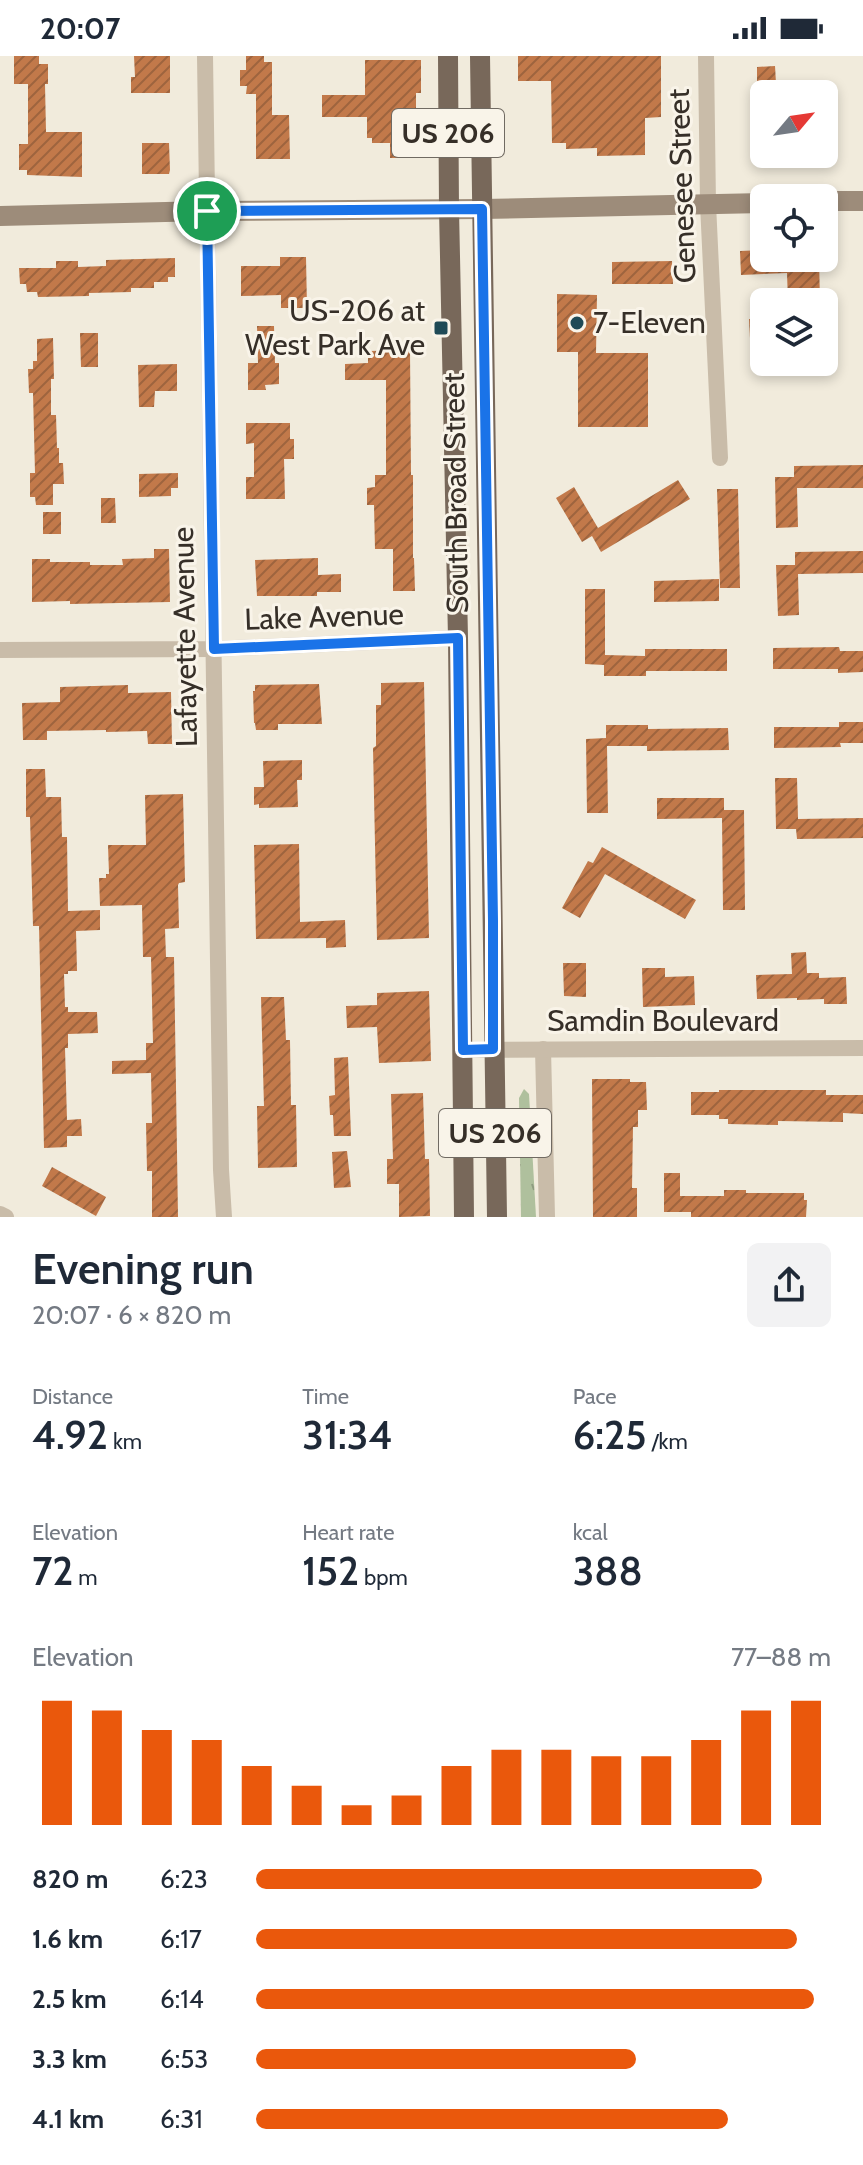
<!DOCTYPE html>
<meta charset="utf-8">
<style>
:root{--surface:#fff;--page:#f2f2f3;--text:#1f2937;--muted:#747a83;--accent:#ea580c}
body{margin:0;font-family:Cabin,sans-serif;background:var(--page);color:var(--text);height:100vh;display:flex;flex-direction:column;font-size:30px;white-space:nowrap}
*{box-sizing:border-box;margin:0}
p{font-size:26px;color:var(--muted)}
.icon{flex:none;width:44px;height:44px;fill:none;stroke:currentColor;stroke-width:2;stroke-linecap:round;stroke-linejoin:round}
.map{position:relative;height:1161px;overflow:hidden}
.panel{display:flex;flex-direction:column;background:var(--surface);flex:1}
.panel>*{flex:none}
.needle{width:52px;rotate:61deg}
.fabs{position:absolute;left:750px;top:24px;display:grid;gap:16px}
.fabs a{display:grid;place-items:center;width:88px;height:88px;border-radius:12px;background:var(--surface);box-shadow:0 4px 12px #0003;font-size:40px}
.pin{position:absolute;display:grid;place-items:center;width:68px;height:68px;color:#fff;margin:-34px;border:4px solid #fff;border-radius:50%;box-shadow:0 2px 8px #0007}
.round{display:grid;place-items:center;flex:none;width:84px;height:84px;border-radius:12px;background:var(--page)}
.headline{display:flex;align-items:center;justify-content:space-between;height:136px;padding:0 32px}
h1{font-size:44px;font-weight:600;line-height:60px}
.metrics{display:grid;grid-template-columns:repeat(3,1fr);gap:12px;height:136px;padding:8px 32px}
.metrics div{display:grid;align-content:center}
.metrics b{font-size:40px;font-weight:600}
.metrics small{font-size:22px;font-weight:400}
.metrics p{font-size:22px}
.chart{height:224px;padding:16px 32px}
.chart p{display:flex;justify-content:space-between}
.chart svg{width:100%;height:144px;margin-top:8px;stroke:var(--accent);stroke-width:6}
ul{padding:0 32px;list-style:none;font-size:26px}
li{display:grid;grid-template-columns:128px 96px 1fr;align-items:center;height:60px}
li i{height:20px;border-radius:10px;background:var(--accent)}
.status{display:flex;justify-content:space-between;align-items:center;height:56px;padding:0 40px;background:var(--surface);direction:ltr}
.status svg{height:22px;fill:currentColor}
.map>svg:first-child{display:block}
.grass{fill:url(#grass-tufts)}
.building{fill:url(#building-hatch)}
.lines{fill:none;stroke-linecap:round;stroke-linejoin:round}
.street{stroke:#c9bca9;stroke-width:16}
.secondary{stroke:#9d8c7a;stroke-width:20}
.primary{stroke:#78685a;stroke-width:20}
.route-casing{stroke:#fff;stroke-width:16}
.route{stroke:#1a73e8;stroke-width:10}
.poi-dot{fill:#1f4a56;stroke:#f9f4e9;stroke-width:3}
.labels{text-anchor:middle;stroke-width:6;stroke-linejoin:round;paint-order:stroke}
.shield{fill:#f9f4e9;stroke:#706a62;stroke-width:2}
.shield-label{font-size:28px;font-weight:bold;fill:#362f28}
.street-label{font-size:30px;fill:#362f28;stroke:#f9f4e9}
.poi-label{font-size:30px;fill:#362f28;stroke:#f9f4e9;text-anchor:end}
</style>
<div class="status"><b>20:07</b><svg viewBox="0 0 49 12"><path d="M0 12V9h3v3zM5 12V6h3v6zM10 12V3h3v9zM15 12V0h3v12zM26 1h20v11H26zM47 4h2v5h-2z"/></svg></div>
<div class="map">
<svg width="863" height="1161" viewBox="0 0 863 1161">
<defs>
<pattern id="grass-tufts" width="24" height="20" patternUnits="userSpaceOnUse" patternTransform="scale(2)"><rect width="24" height="20" fill="#afc09d"/><path d="M3 7l-1-3M5 7V3M7 7l1-3M15 17l-1-3M17 17v-4M19 17l1-3" fill="none" stroke="#8f9c80"/></pattern>
<pattern id="building-hatch" width="6" height="6" patternUnits="userSpaceOnUse" patternTransform="scale(2)"><rect width="6" height="6" fill="#c2794a"/><path d="M-1 1l2-2M0 6l6-6M5 7l2-2" fill="none" stroke="#9e643e"/></pattern>
</defs>
<rect width="100%" height="100%" fill="#f1ebdc"/>
<path class="grass" d="M524,1033L529,1038L536,1161H521L519,1042Z"/>
<g class="building">
<path d="M14,0H39V8H48V28H45L46,76H82V121L27,119V114H19V88H28V28H14Z"/>
<path d="M134,0H170V37H131V21H135Z"/>
<path d="M246,0H264V6H272V59H289L290,103H256V38H246L247,30H240V14H246Z"/>
<path d="M518,0H661V61L645,62V99L597,100V92L566,93V87H552L551,25H518Z"/>
<path d="M365,4H421V37H416V90H407V102H390V87H372V82H367V61H322V39H365Z"/>
<path d="M775,10L776,27H757V11Z"/>
<path d="M142,87H169L170,114L169,118H142Z"/>
<path d="M764,194V202H819L820,246H788L787,217L741,219L740,195Z"/>
<path d="M280,201H306L307,252H281V239L241,240V210H280Z"/>
<path d="M175,202V221H168V226H154V232H131V236L89,237V240L38,241L37,236H27L26,228H20L19,212H56V205H78V211L106,210V204Z"/>
<path d="M672,205L673,228H612V206Z"/>
<path d="M557,238L597,239L596,297H648V371H578V296H557Z"/>
<path d="M749,263H764V282H750Z"/>
<path d="M257,270H274L275,307H279V328L265,329L266,334H248V307H258Z"/>
<path d="M80,277H98V311H81Z"/>
<path d="M53,282L54,323H51V359H56L57,392H59V407H63L64,428H53V449H36L35,441H30V417H35L33,337H29L28,313H33V305H37V283Z"/>
<path d="M410,294L411,419H413V502H414L415,535H393V493H375L374,449H367V432L375,431V419H386V324H345V308L368,307V295Z"/>
<path d="M177,308V335H155L154,351H139L138,309Z"/>
<path d="M246,367H290V383H294V403H284L285,443H246V421H254V387L246,388Z"/>
<path d="M863,409V432H797L798,471L776,472L775,421H794V410Z"/>
<path d="M178,417V432H171V440L139,441V418Z"/>
<path d="M678,424L690,443L601,496L592,480L582,486L556,442L574,431L598,472Z"/>
<path d="M717,433H738L740,532H720Z"/>
<path d="M101,442H115L116,467H101Z"/>
<rect x="43" y="456" width="18" height="22"/>
<path d="M154,493H169L170,546L70,548V545L32,546V503H50V506H90V509H123L122,503L154,502Z"/>
<path d="M863,495V517L798,518L799,559L778,560L776,509H795V496Z"/>
<path d="M318,502V519L341,518V536H317V540H257L255,504Z"/>
<path d="M719,523V545L654,546V525Z"/>
<path d="M585,533H605V599L645,600V593H727V615H646V620H604V609L585,608Z"/>
<path d="M839,591L840,595H863V616L838,617V613H773V592Z"/>
<path d="M424,626L429,882L377,884L373,692L376,690V649H381V627Z"/>
<path d="M319,628L322,668H278V674H256L255,667H254L253,635H255V629Z"/>
<path d="M128,629V637L171,636L172,688H148L147,675L106,676V674L47,675V684H23L22,647L60,646V631Z"/>
<path d="M839,666H863V687H840L841,691L774,692V671H839Z"/>
<path d="M606,669H648V673L728,672L729,694L647,695V690H607L608,757H587L586,683L606,682Z"/>
<path d="M302,704V724H297L298,751L259,752V748L254,749V731H264L263,705Z"/>
<path d="M26,713H45L46,741H61L62,781H67L68,855L100,854V874L76,875L77,915H68V918H64L65,951H68V956H97L98,977L68,978V992H65L67,1064L81,1063L82,1080H67V1091L44,1092L39,870H33L30,761H26Z"/>
<path d="M775,722H797L798,763L863,762V782L797,783L796,773H776Z"/>
<path d="M183,738L185,826L179,827L178,829L179,872L165,873L166,901H174L178,1161H152V1115H147L146,1067H152L151,1017L112,1018V1005L146,1004V987H153L151,901H143L142,849L100,850L99,822H106V818H109L108,789H146L145,739Z"/>
<path d="M657,742H724V754H744L745,854H723L722,762L657,763Z"/>
<path d="M299,788L300,866L345,864L346,891L326,892V882L256,883L254,789Z"/>
<path d="M602,791L696,844L685,863L605,818L580,862L562,852L588,805L593,807Z"/>
<path d="M806,896L807,917H819V922L846,921L847,948H824V943L797,944V942L757,943L756,919L792,918L791,897Z"/>
<path d="M563,907H586V941L564,940Z"/>
<path d="M642,912H665V921L694,920L695,949L643,951Z"/>
<path d="M429,935L431,1005L379,1007L377,971L347,972L346,950L377,949V937Z"/>
<path d="M261,941H284L286,984H290L291,1049H296L297,1111L258,1112L257,1050H264Z"/>
<path d="M348,1001L351,1080H334L333,1059H330L329,1040L335,1039L334,1002Z"/>
<path d="M592,1023H630V1026H646L647,1054H638V1071H633L632,1132H637V1161H593Z"/>
<path d="M719,1034H826V1039H863V1058L843,1057V1066L778,1065V1069L728,1068V1063H719V1059H691V1036H719Z"/>
<path d="M423,1037L425,1103H429L430,1160L399,1161V1128H387V1103H393L391,1038Z"/>
<path d="M347,1095L351,1131L334,1132L332,1096Z"/>
<path d="M52,1111L106,1141L96,1160L42,1130Z"/>
<path d="M664,1117H680V1140H724V1134H746V1137H804V1144H807L806,1161H691V1156H664Z"/>
</g>
<g class="lines">
<g class="street">
<path d="M205,0L221,1114L224,1161"/>
<path d="M706,0L708,148L720,402"/>
<path d="M0,594L214,593L458,582"/>
<path d="M543,993L547,1161"/>
<path d="M463,994L863,992"/>
<path d="M0,1158L6,1161"/>
</g>
<g class="secondary">
<path d="M824,145H863"/>
<path d="M0,160L207,155L482,153L764,147"/>
</g>
<g class="primary">
<path d="M448,0L449,153L458,582L464,1161"/>
<path d="M480,0L497,1161"/>
</g>
</g>
<g class="lines">
<defs>
<path id="route" d="M482,153L493,865V993L463,994L458,582L214,593L207,155Z"/>
</defs>
<use href="#route" class="route-casing"/>
<use href="#route" class="route"/>
</g>
<g class="poi-dot">
<circle cx="577" cy="267" r="8"/>
<rect x="433" y="264" width="16" height="16" rx="4"/>
</g>
<g class="labels">
<g class="shield">
<rect x="392" y="53" width="112" height="48" rx="6"/>
<rect x="439" y="1053" width="112" height="48" rx="6"/>
</g>
<g class="shield-label">
<text x="448" y="87">US 206</text>
<text x="495" y="1087">US 206</text>
</g>
<g class="street-label">
<text transform="translate(682 130) rotate(-92)" y="10">Genesee Street</text>
<text transform="translate(456 437) rotate(-91)" y="10">South Broad Street</text>
<text transform="translate(324 561) rotate(-2)" y="10">Lake Avenue</text>
<text transform="translate(185 581) rotate(-91)" y="10">Lafayette Avenue</text>
<text x="663" y="975">Samdin Boulevard</text>
</g>
<g class="poi-label">
<text x="425" y="265">US-206 at<tspan x="425" dy="34">West Park Ave</tspan></text>
<text x="593" y="277" text-anchor="start">7-Eleven</text>
</g>
</g>
</svg>
<div class="fabs">
<a><svg class="needle" viewBox="-14 -14 28 28"><path d="M0-13l5 13h-10z" fill="#e53935"/><path d="M0 13l5-13h-10z" fill="#747a83"/></svg></a>
<a><svg class="icon" aria-label="locate" viewBox="0 0 24 24"><circle cx="12" cy="12" r="6"/><path d="M12 2v4M12 18v4M2 12h4M18 12h4"/></svg></a>
<a><svg class="icon" aria-label="layers" viewBox="0 0 24 24"><path d="M12 4l9 5-9 5-9-5zM3 14l9 5 9-5"/></svg></a>
</div>
<div class="pin" style="left:207px;top:155px;background:#1e9e55"><svg class="icon" aria-label="arrive" viewBox="0 0 24 24"><path d="M6 21V4h12l-3 4 3 4H6"/></svg></div>
</div>
<section class="panel">
<div class="headline"><div><h1>Evening run</h1><p>20:07 · 6 × 820 m</p></div><a class="round"><svg class="icon" aria-label="share" viewBox="0 0 24 24"><path d="M12 15V3M7 8l5-5 5 5M5 13v7h14v-7"/></svg></a></div>
<div class="metrics">
<div><p>Distance</p><b>4.92<small> km</small></b></div>
<div><p>Time</p><b>31:34</b></div>
<div><p>Pace</p><b>6:25<small> /km</small></b></div>
</div>
<div class="metrics">
<div><p>Elevation</p><b>72<small> m</small></b></div>
<div><p>Heart rate</p><b>152<small> bpm</small></b></div>
<div><p>kcal</p><b>388</b></div>
</div>
<div class="chart"><p><span>Elevation</span>77–88 m</p>
<svg viewBox="0 0 160 44" preserveAspectRatio="none"><path d="M5 44V6M15 44V9M25 44V15M35 44V18M45 44V26M55 44V32M65 44V38M75 44V35M85 44V26M95 44V21M105 44V21M115 44V23M125 44V23M135 44V18M145 44V9M155 44V6"/></svg>
</div>
<ul>
<li><b>820 m</b>6:23<i style="width:88%"></i></li>
<li><b>1.6 km</b>6:17<i style="width:94%"></i></li>
<li><b>2.5 km</b>6:14<i style="width:97%"></i></li>
<li><b>3.3 km</b>6:53<i style="width:66%"></i></li>
<li><b>4.1 km</b>6:31<i style="width:82%"></i></li>
</ul>
</section>
